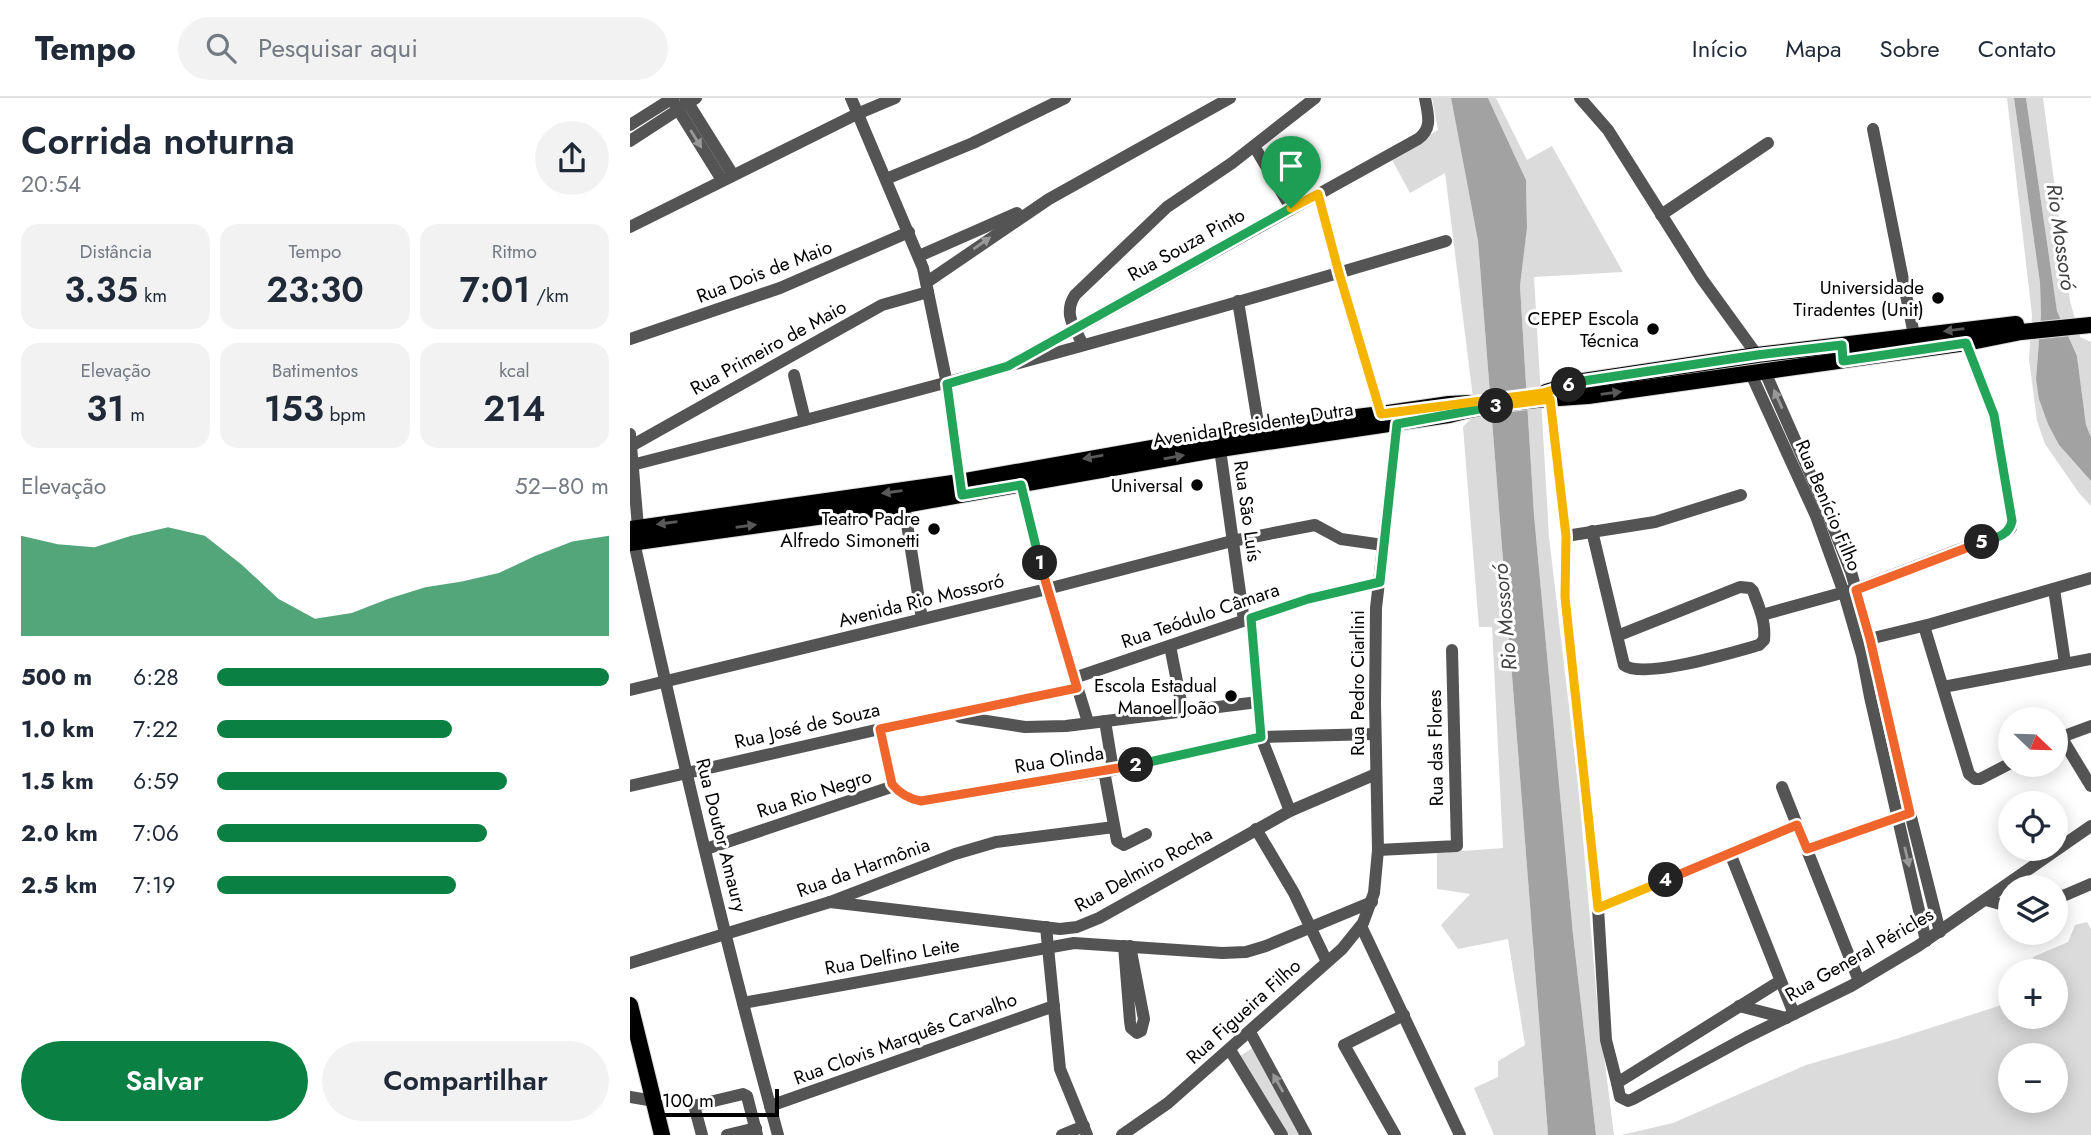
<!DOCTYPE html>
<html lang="pt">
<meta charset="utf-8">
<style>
:root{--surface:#fff;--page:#f2f2f3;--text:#1f2937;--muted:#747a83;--line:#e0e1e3;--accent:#0b8043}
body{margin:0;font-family:Jost,sans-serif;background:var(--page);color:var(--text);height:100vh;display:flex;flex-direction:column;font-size:26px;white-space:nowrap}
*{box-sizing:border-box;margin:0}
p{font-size:23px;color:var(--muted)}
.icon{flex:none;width:38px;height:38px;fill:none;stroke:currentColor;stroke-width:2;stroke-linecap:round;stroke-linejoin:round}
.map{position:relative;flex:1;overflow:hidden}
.sheet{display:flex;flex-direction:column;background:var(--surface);width:630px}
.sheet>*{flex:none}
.needle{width:46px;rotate:113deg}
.buttons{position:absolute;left:1368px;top:609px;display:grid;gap:14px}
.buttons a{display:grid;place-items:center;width:70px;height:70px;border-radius:50%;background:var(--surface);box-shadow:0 4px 18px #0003;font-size:35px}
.scale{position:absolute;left:21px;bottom:18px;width:128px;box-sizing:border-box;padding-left:7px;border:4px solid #000;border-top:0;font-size:19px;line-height:24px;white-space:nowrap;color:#000;-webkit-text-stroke:5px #fff;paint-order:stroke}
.pin{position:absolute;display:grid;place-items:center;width:60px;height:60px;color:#fff;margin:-72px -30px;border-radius:50% 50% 50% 0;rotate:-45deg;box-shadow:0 0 7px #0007}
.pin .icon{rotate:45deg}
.km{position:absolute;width:35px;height:35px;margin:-18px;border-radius:50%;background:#222;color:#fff;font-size:19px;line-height:35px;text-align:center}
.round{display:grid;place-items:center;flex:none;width:74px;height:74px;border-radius:37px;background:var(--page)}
.overview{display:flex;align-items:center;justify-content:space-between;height:119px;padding:0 21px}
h1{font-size:38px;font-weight:600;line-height:52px}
.figures{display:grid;grid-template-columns:repeat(3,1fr);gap:10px;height:119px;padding:7px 21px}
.figures div{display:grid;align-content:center;border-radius:18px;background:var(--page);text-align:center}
.figures b{font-size:35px;font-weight:600}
.figures small{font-size:19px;font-weight:400}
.figures p{font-size:19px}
.chart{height:196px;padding:14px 21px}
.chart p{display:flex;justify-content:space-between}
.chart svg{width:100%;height:126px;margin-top:7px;fill:var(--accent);opacity:.7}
.cta{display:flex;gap:14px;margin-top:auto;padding:14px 21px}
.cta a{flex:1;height:80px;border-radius:42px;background:var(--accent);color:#fff;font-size:28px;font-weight:600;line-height:80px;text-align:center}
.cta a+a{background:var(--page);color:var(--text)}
ul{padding:0 21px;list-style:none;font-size:23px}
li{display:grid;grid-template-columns:112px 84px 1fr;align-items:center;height:52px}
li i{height:18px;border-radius:9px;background:var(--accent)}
header{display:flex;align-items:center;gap:42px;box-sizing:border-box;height:98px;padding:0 35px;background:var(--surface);border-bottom:2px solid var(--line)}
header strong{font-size:33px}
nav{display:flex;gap:38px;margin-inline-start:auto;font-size:24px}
.search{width:490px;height:63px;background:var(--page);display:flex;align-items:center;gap:18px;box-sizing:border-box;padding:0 24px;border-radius:38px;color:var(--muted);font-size:26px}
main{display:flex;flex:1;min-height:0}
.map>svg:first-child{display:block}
.green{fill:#dbdbdb;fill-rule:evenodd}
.water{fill:#a2a2a2}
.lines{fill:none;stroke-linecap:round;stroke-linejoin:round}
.major-casing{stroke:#dbdbdb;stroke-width:18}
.minor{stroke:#545454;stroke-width:12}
.major{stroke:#000;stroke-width:16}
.oneway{fill:#989898}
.oneway2{fill:#595959}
.split-1-casing{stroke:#fff;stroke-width:14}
.split-2-casing{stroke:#fff;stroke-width:14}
.split-3-casing{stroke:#fff;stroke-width:14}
.split-4-casing{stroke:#fff;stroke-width:14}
.split-5-casing{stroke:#fff;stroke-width:14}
.split-6-casing{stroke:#fff;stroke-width:14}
.split-7-casing{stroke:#fff;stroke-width:14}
.split-1{stroke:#22a559;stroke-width:9}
.split-2{stroke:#f0652b;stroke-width:9}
.split-3{stroke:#22a559;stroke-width:9}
.split-4{stroke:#f5b400;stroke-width:9}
.split-5{stroke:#f0652b;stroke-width:9}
.split-6{stroke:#22a559;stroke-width:9}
.split-7{stroke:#f5b400;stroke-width:9}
.poi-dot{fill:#000;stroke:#fff;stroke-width:2.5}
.labels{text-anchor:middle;stroke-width:6;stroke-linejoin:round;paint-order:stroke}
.street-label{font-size:19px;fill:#000;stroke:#fff}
.poi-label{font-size:19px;fill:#000;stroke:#fff;text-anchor:end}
.water-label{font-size:21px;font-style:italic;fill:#434343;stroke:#fff}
</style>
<header>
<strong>Tempo</strong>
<div class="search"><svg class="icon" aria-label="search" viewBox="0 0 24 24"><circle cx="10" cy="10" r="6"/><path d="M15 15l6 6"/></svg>Pesquisar aqui</div>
<nav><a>Início</a><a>Mapa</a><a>Sobre</a><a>Contato</a></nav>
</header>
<main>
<section class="sheet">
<div class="overview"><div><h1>Corrida noturna</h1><p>20:54</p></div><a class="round"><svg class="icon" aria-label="share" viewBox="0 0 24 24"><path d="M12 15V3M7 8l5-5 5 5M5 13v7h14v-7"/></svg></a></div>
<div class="figures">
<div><p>Distância</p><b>3.35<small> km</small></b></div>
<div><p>Tempo</p><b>23:30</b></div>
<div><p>Ritmo</p><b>7:01<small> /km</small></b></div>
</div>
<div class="figures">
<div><p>Elevação</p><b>31<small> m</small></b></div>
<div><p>Batimentos</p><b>153<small> bpm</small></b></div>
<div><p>kcal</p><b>214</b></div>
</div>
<div class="chart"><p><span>Elevação</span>52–80 m</p>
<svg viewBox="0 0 160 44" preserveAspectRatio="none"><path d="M0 44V9L10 12L20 13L30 9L40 6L50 9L60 19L70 31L80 38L90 36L100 31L110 27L120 25L130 22L140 16L150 11L160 9V44z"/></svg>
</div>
<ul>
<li><b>500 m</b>6:28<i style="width:100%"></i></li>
<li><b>1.0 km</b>7:22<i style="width:60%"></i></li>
<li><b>1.5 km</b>6:59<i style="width:74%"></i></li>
<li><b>2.0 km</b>7:06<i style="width:69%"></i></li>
<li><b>2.5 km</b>7:19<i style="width:61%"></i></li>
</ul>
<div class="cta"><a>Salvar</a><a>Compartilhar</a></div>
</section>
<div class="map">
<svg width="1461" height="1037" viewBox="0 0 1461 1037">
<rect width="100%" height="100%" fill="#fff"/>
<g class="green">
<path d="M802,0H821L848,143L918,1037H864L844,990L868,979V963L895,947L878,841L828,851L811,827L840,796L807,791V755L873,750L862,529H849L833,329L845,316L815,75L780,95L761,60L808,32Z"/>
<path d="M858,0H866L897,62L922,48L993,174L904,179L919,439L949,694L967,903L984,1037H966L943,836L904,417L890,188L897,130L896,82Z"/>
<path d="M1377,0H1384L1410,185L1411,217L1406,281L1429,347L1461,383V408L1449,395L1415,346L1407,323L1399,261L1402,217Z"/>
<path d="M1396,0H1413L1440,203L1450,239L1461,244V339L1456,327L1447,258L1427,213Z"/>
<path d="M1457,824L1461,831V1037H991L1043,1025L1176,967L1266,941L1381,904V919H1426V873H1407L1403,859L1438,844L1445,827ZM1426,957V1003H1381V957Z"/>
<path d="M624,949L676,1037H656L610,958Z"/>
</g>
<g class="water">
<path d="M821,0H858L896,82L897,130L890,188L904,417L943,836L966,1037H918L848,143Z"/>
<path d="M1384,0H1396L1427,213L1447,258L1456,327L1461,339V383L1429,347L1418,326L1409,301L1406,281L1411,217L1410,185Z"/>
</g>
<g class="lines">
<defs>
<g id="major">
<path d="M916,294L953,283L1127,257L1386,226"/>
<path d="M0,431L330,384L629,331L751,316L819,306L839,305"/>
<path d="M0,445L274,407L590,351L819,317C864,305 911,301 958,298L1336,245L1391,234L1461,227"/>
<path d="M0,907L32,1037"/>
</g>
</defs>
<use href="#major" class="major-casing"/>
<g class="minor">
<path d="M41,0L92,82"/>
<path d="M55,0L103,77"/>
<path d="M221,0L293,170L317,286L331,391"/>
<path d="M950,0L978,32L1072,181L1127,257"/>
<path d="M0,27L43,0"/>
<path d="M1243,31L1284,237"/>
<path d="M0,43L66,0"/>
<path d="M624,48L661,110"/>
<path d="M256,81L343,45L435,0"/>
<path d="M688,96L709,175L751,316"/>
<path d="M1031,117L1138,45"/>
<path d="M0,129L227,16L265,0"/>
<path d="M289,158L387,115"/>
<path d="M297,184L419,101L600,0"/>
<path d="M608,203L629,331"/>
<path d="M0,241L150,190L279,134"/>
<path d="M453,247C444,228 433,216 445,197L537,109L602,65L685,0"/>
<path d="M397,258L788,41C803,30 798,17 795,0"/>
<path d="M1135,274L1197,414L1221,474L1240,541L1280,715L1310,834"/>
<path d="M1121,276L1186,418L1214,495L1232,557L1240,599L1296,843"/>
<path d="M164,277L175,322"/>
<path d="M919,294L936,438L935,499L968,810L976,942L987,985"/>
<path d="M0,336L8,429"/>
<path d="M1,348L252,207L298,194"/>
<path d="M590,351L614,523"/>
<path d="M2,367C275,297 547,224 816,143"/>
<path d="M391,387L417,491L458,624"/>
<path d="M274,407L292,521"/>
<path d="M962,433L994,567C1013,582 1104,554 1129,547L1134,542C1136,524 1129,509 1123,493L1120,490L1110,489L987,538"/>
<path d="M936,438L1025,424L1111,397"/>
<path d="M4,444C48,642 94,841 148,1037"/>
<path d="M1424,491L1435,565"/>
<path d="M1132,517L1226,491L1325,453L1368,439L1376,435L1381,430L1382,423L1364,317L1336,245"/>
<path d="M621,520L631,639L660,713"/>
<path d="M1294,528L1339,676L1345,681H1350L1381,665"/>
<path d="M1235,542L1301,526L1461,480"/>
<path d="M540,548L553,614"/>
<path d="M444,580L678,501L749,484"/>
<path d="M1313,589L1461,561"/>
<path d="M0,592L417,491L602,443L685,427L711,441L753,447"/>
<path d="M330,619L395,629L436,628L628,604"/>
<path d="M475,623L483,672"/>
<path d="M250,631L262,686C270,696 279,701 291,703L483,672L631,639L745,636"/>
<path d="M1431,639L1461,688"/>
<path d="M1426,641L1461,628"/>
<path d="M474,673L487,743L494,747L516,736"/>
<path d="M0,688L250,631L447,590"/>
<path d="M1152,689L1229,883"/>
<path d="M626,731L664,795L697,864"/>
<path d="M76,751L264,688"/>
<path d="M1177,751L1273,717"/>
<path d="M748,752L827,748L822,552"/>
<path d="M1100,755L1164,916"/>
<path d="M1426,801L1461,786"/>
<path d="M1356,802L1381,809"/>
<path d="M200,804L430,831L447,829L469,820L660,713L746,676"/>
<path d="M968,810L1167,727"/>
<path d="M731,828L830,1037"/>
<path d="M416,829L430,971L457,1037"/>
<path d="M494,848L500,923L501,930L507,935L511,933L514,921L500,848"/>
<path d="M0,865L200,804L325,756L366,744L484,729"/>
<path d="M1150,883L987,985L990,999L998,1003L1003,1001L1117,939L1221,888L1288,848L1461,728"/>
<path d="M113,905L444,845L592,855L616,854L636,848L742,804"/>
<path d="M1109,908L1156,920"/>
<path d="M620,934L676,1037"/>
<path d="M600,952L652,1037"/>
<path d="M0,999L24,1003"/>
<path d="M140,1008L424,908"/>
<path d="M72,1037L65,1011L67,1007L113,996L117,998L127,1037"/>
<path d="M97,1037L126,1030"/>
<path d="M432,1037L454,1028"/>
<path d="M492,1037L538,1005L712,851L733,825L744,795L748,752L745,605L746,510L767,326"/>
<path d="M765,1037L714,947L774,917"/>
</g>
<use href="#major" class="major"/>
</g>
<defs><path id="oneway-solid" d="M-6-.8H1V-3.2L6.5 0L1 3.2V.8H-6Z" transform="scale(1.75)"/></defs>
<g class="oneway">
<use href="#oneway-solid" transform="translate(66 41) rotate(58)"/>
<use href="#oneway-solid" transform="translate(352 145) rotate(-35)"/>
<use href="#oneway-solid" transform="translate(1148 301) rotate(-114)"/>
<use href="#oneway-solid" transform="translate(1277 759) rotate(77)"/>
<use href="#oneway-solid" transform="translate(648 985) rotate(-119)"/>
</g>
<g class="oneway2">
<use href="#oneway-solid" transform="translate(1324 232) rotate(173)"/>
<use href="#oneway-solid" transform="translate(981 295) rotate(-8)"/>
<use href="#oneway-solid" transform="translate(463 359) rotate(170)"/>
<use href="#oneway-solid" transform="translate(544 359) rotate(-10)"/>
<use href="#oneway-solid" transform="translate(262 394) rotate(172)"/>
<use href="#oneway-solid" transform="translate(37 425) rotate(172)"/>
<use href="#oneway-solid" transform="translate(116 428) rotate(-8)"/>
</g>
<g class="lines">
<defs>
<path id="split-1" d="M410,465L391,387L332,397L317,286L378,268L661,110"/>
<path id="split-2" d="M410,465L447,590L250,631L262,686C270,696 279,701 291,703L506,667"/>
<path id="split-3" d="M506,667L631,639L621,520L678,501L750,484L767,326L866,308"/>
<path id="split-4" d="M866,308L920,301L936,438L935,499L968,810L1036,782"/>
<path id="split-5" d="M1036,782L1167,727L1177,751L1280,715L1240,541L1226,492L1352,444"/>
<path id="split-6" d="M939,287L953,283L1127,257L1212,247L1213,263L1336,245L1364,317L1382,423C1379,438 1365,440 1352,444"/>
<path id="split-7" d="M661,110L688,96L709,175L751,316L913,295L939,287"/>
</defs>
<use href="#split-1" class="split-1-casing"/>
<use href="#split-2" class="split-2-casing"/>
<use href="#split-3" class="split-3-casing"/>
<use href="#split-4" class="split-4-casing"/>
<use href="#split-5" class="split-5-casing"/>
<use href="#split-6" class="split-6-casing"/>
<use href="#split-7" class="split-7-casing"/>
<use href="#split-1" class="split-1"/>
<use href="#split-2" class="split-2"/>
<use href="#split-3" class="split-3"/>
<use href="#split-4" class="split-4"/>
<use href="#split-5" class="split-5"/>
<use href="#split-6" class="split-6"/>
<use href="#split-7" class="split-7"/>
</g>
<g class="poi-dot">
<circle cx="1308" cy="200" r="7"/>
<circle cx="1023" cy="231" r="7"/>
<circle cx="567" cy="387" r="7"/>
<circle cx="304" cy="431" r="7"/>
<circle cx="601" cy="598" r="7"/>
</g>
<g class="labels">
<g class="street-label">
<text transform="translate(556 146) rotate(-29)" y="7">Rua Souza Pinto</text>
<text transform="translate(134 173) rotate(-21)" y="7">Rua Dois de Maio</text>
<text transform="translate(138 249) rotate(-29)" y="7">Rua Primeiro de Maio</text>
<text transform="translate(623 326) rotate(-9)" y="7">Avenida Presidente Dutra</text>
<text transform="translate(1199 407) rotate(67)" y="7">Rua Benício Filho</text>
<text transform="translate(618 413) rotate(82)" y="7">Rua São Luís</text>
<text transform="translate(291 502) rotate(-14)" y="7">Avenida Rio Mossoró</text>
<text transform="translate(570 517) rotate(-19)" y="7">Rua Teódulo Câmara</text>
<text transform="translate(727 585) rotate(-90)" y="7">Rua Pedro Ciarlini</text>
<text transform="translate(177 627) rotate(-13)" y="7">Rua José de Souza</text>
<text transform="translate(805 650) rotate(-91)" y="7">Rua das Flores</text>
<text transform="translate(429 661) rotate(-9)" y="7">Rua Olinda</text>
<text transform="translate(184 695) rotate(-18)" y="7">Rua Rio Negro</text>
<text transform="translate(92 737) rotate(76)" y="7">Rua Doutor Amaury</text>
<text transform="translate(233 769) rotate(-20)" y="7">Rua da Harmônia</text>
<text transform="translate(513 771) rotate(-29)" y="7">Rua Delmiro Rocha</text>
<text transform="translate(1229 856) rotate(-30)" y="7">Rua General Péricles</text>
<text transform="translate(262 858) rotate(-10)" y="7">Rua Delfino Leite</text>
<text transform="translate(613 913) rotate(-42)" y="7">Rua Figueira Filho</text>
<text transform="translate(275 940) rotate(-20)" y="7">Rua Clovis Marquês Carvalho</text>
</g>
<g class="poi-label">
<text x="1294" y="196">Universidade<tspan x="1294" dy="22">Tiradentes (Unit)</tspan></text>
<text x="1009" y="227">CEPEP Escola<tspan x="1009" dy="22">Técnica</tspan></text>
<text x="553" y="394">Universal</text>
<text x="290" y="427">Teatro Padre<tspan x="290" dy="22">Alfredo Simonetti</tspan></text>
<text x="587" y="594">Escola Estadual<tspan x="587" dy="22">Manoel João</tspan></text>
</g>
<g class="water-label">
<text transform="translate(1431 139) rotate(82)" y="7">Rio Mossoró</text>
<text transform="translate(875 519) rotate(-95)" y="7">Rio Mossoró</text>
</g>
</g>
</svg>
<div class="buttons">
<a><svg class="needle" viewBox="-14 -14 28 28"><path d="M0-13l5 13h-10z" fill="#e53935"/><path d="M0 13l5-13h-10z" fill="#747a83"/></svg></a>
<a><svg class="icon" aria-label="locate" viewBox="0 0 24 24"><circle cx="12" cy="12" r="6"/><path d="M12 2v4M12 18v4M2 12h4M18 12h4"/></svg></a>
<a><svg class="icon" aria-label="layers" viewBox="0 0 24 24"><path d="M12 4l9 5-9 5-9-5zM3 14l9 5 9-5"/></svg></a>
<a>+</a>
<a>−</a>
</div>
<div class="scale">100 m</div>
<div class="pin" style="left:661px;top:110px;background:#1e9e55"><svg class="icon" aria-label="arrive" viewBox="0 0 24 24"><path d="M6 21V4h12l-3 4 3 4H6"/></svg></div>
<b class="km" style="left:410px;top:465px">1</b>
<b class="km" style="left:506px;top:667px">2</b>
<b class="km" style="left:866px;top:308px">3</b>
<b class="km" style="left:1036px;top:782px">4</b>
<b class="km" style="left:1352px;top:444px">5</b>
<b class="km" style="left:939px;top:287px">6</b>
</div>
</main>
